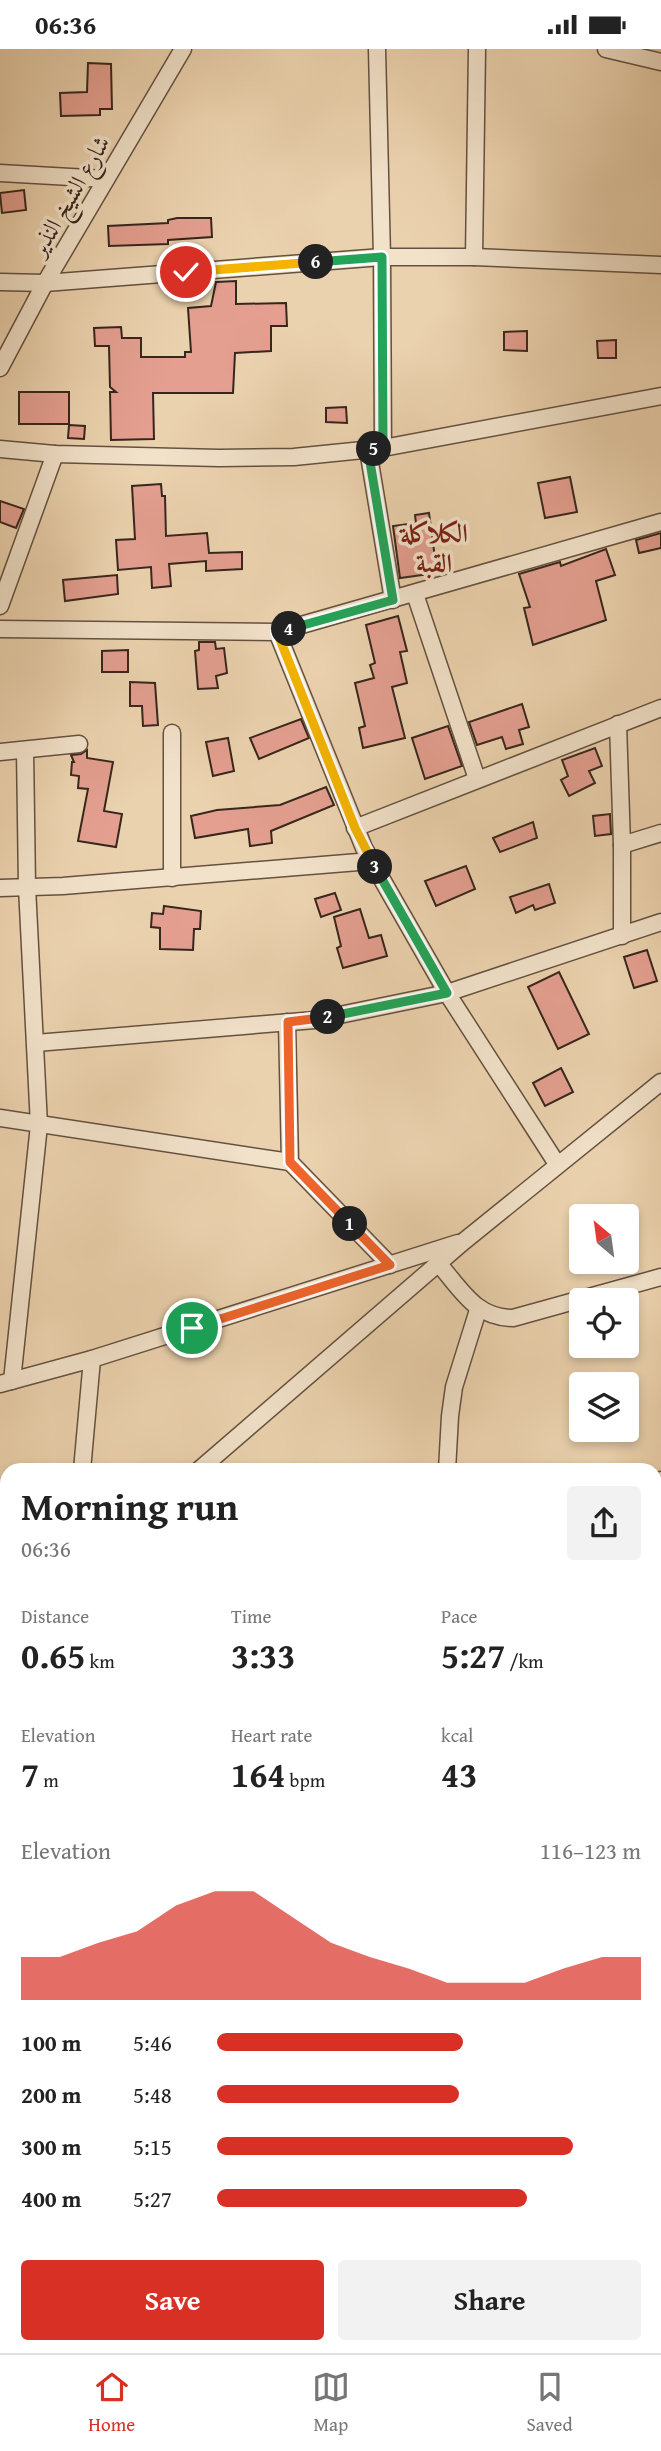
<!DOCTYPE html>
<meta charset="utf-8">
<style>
:root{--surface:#fff;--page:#f2f2f2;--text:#222;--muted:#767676;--line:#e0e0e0;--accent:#d93025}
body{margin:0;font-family:"Gentium Book Plus",Amiri,serif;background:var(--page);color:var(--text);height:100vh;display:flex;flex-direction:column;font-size:26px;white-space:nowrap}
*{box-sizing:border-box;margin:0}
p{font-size:23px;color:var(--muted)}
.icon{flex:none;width:38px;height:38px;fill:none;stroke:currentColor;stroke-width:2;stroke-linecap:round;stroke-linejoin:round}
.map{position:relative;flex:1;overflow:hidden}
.sheet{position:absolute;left:0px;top:1414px;width:662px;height:891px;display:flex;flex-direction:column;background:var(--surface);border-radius:21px 21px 0 0;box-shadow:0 4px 10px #0003}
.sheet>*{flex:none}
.needle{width:46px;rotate:331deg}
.buttons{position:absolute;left:569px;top:1155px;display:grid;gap:14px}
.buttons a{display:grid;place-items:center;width:70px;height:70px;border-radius:7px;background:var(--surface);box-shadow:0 4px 10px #0003;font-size:35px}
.pin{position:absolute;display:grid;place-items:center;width:60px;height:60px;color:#fff;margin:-30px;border:4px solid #fff;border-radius:50%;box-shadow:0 2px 7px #0007}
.km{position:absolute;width:35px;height:35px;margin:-18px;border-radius:50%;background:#222;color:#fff;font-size:19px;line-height:35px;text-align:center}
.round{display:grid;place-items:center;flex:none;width:74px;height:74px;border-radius:7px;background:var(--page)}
.headline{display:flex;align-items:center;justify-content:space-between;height:119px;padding:0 21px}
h1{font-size:38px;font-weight:800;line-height:52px}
.figures{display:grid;grid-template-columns:repeat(3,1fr);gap:10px;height:119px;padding:7px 21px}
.figures div{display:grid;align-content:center}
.figures b{font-size:35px;font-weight:800}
.figures small{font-size:19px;font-weight:400}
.figures p{font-size:19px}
.chart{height:196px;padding:14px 21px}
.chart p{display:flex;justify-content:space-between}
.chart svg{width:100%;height:126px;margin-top:7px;fill:var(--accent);opacity:.7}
.action{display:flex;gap:14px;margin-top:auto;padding:14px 21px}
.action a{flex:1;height:80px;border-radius:7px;background:var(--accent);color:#fff;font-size:28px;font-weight:800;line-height:80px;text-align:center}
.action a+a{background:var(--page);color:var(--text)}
ul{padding:0 21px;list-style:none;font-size:23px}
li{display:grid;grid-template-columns:112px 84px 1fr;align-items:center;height:52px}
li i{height:18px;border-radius:9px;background:var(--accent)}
.status{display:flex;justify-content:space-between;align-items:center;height:49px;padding:0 35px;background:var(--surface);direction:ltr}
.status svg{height:19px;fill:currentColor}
.menu{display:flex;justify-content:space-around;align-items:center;height:98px;border-top:2px solid var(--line);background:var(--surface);font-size:19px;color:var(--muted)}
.menu a{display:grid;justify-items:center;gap:4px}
.menu .active{color:var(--accent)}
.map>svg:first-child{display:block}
.building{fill:#e49f90;stroke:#37261c;stroke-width:2}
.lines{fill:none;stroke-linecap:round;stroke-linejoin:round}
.minor-casing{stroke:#645140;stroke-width:19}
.minor{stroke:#f2e2ca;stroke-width:16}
.split-1-casing{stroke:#fff;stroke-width:14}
.split-2-casing{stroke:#fff;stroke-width:14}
.split-3-casing{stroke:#fff;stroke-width:14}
.split-4-casing{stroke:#fff;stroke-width:14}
.split-5-casing{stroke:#fff;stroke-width:14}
.split-6-casing{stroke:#fff;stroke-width:14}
.split-7-casing{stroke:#fff;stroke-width:14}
.split-1{stroke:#f0652b;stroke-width:9}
.split-2{stroke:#f0652b;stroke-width:9}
.split-3{stroke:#22a559;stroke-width:9}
.split-4{stroke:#f5b400;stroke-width:9}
.split-5{stroke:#22a559;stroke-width:9}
.split-6{stroke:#22a559;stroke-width:9}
.split-7{stroke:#f5b400;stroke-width:9}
.labels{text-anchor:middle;stroke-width:7;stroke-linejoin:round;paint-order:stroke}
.street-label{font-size:24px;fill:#37261c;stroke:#f2e2ca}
.neighbourhood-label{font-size:26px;font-weight:bold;fill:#7a1f14;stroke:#f2e2ca}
</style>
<div class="status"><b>06:36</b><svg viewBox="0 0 49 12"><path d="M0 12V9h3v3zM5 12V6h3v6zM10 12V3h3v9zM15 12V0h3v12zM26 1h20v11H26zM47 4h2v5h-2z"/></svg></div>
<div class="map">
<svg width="661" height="2304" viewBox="0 0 661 2304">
<rect width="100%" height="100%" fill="#ebd2ae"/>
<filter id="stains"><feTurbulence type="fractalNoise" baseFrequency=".00286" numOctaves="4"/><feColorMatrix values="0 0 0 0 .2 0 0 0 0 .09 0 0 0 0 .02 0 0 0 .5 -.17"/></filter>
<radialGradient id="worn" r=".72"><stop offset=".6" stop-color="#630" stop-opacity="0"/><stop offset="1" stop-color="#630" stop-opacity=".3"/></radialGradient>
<g class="building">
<path d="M88,14L111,15L112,60H100V66L61,67L60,44L87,43Z"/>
<path d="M24,141L26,161L2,164L0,144Z"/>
<path d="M177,169H211L212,188L168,191V195L109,197L108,177L168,174V171Z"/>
<path d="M236,232V255L286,254L287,277H271V302L235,304L233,344H153L154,390L111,391L110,343H116L110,338L109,297H95L94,279L121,278L122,289H141V308H185V303H191L188,259L211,257L216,233Z"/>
<path d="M527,282V302L504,301V283Z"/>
<path d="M616,291V309H598L597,292Z"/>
<rect x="19" y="343" width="50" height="32"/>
<path d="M346,358L347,374L326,373V359Z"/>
<path d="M69,376L85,377L84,390L68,389Z"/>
<path d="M570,428L577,463L545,469L538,434Z"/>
<path d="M161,435L162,447H165L166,487L207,484L209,504L242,503V520L206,522V512L169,515L171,537L152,539L151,518L118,521L116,491L135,490L132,437Z"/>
<path d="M0,452L24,460L16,479L0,473Z"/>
<path d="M429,464L437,524L400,529L393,477L416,474L415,466Z"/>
<path d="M661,484V499L639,504L636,491Z"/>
<path d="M606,500L615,526L596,532L606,571L533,596L524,559L530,558L519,525L560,513L561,517Z"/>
<path d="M117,526L118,545L65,552L63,531Z"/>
<path d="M398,567L407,602L400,603L407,634L392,638L405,689L363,699L359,679L365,677L355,634L374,629L370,616L375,614L366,576Z"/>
<path d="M199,593H215L216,600L224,599L227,624L216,627L218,639L198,640L195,602L199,601Z"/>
<path d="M128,601V623H102V602Z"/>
<path d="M130,633L155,634L158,676L143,677L142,657H130Z"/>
<path d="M522,655L529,678L519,681L523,695L506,700L502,688L477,696L469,673Z"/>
<path d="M301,670L309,689L259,710L250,689Z"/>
<path d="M448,677L462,717L425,730L412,689Z"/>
<path d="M228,689L234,722L213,727L206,693Z"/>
<path d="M595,699L602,717L589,722L595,734L569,747L561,731L568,727L562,711Z"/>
<path d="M87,701V709L113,713L104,762L122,765L116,798L78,792L88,740L78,739L79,727L71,726L72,713H74L71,706L81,705Z"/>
<path d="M326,738L334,756L271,782L272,794L250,797L248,780L195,789L191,767L217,761L280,756Z"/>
<path d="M610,765L611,785L595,787L593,767Z"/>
<path d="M533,773L537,789L500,803L493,789Z"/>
<path d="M466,817L475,840L436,857L425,832Z"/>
<path d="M549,835L555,854L535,861L533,856L516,864L510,848Z"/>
<path d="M335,844L341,861L321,868L315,850Z"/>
<path d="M164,857L201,862L200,880H194L193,901L160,900V879L151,878L152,864L163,865Z"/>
<path d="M360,860L369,889L381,886L387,907L343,919L337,899L341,897L334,868Z"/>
<path d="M647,901L657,932L634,939L624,908Z"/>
<path d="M559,923L589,985L558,1000L528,938Z"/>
<path d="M561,1019L573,1043L545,1057L533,1034Z"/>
</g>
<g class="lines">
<defs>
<g id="minor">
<path d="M377,0L382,208L383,399"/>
<path d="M606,0L661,13"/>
<path d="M0,124L106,130"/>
<path d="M474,208L477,0"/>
<path d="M0,233L45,234L382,208H474L661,216"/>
<path d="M0,319L45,234L183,0"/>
<path d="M0,400L55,405L219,409L294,408L383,399L661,347"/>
<path d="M368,401L393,551"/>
<path d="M415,545L477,730"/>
<path d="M0,557L55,405"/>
<path d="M0,580L277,583L661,473"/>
<path d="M277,583L364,799L447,944L557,1115"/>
<path d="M618,675L622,796V887"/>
<path d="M172,684V829"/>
<path d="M0,703L79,695"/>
<path d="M355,779L661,659"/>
<path d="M622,796L661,784"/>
<path d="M0,839L63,837L371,812"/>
<path d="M287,973L290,1113L390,1216"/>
<path d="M36,994L315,971L447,944L661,873"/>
<path d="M0,1069L290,1113"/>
<path d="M438,1214C461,1240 475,1269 513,1269L661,1228"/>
<path d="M12,1332L39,1076L27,838L25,701"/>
<path d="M0,1335L92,1310L458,1194"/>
<path d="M82,1421L92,1310"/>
<path d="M199,1421L463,1193L661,1033"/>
<path d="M447,1421L450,1367L454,1338L478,1261"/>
<path d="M654,1479L661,1431"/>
<path d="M654,1559L661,1554"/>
<path d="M0,1575H7"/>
<path d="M654,1723L661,1718"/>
<path d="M0,1765L7,1763"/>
<path d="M654,1898L661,1892"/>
<path d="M654,2061L661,2059"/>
<path d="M654,2241L661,2236"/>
<path d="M0,2283L7,2282"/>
<path d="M398,2303L407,2298"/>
<path d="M343,2304L355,2298"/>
<path d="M565,2304L573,2298"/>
</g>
</defs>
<use href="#minor" class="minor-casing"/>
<use href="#minor" class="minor"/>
</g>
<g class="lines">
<defs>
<path id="split-1" d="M192,1279L390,1216L350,1175"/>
<path id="split-2" d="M328,968L288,973L290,1113L350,1175"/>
<path id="split-3" d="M328,968L447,944L375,818"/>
<path id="split-4" d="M289,580L277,583L355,779L375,818"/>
<path id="split-5" d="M289,580L393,551L368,401L374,400"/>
<path id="split-6" d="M316,213L382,208L383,399L374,400"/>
<path id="split-7" d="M186,223L316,213"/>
</defs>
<use href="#split-1" class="split-1-casing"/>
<use href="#split-2" class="split-2-casing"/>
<use href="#split-3" class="split-3-casing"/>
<use href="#split-4" class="split-4-casing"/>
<use href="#split-5" class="split-5-casing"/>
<use href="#split-6" class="split-6-casing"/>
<use href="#split-7" class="split-7-casing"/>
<use href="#split-1" class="split-1"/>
<use href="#split-2" class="split-2"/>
<use href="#split-3" class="split-3"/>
<use href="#split-4" class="split-4"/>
<use href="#split-5" class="split-5"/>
<use href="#split-6" class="split-6"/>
<use href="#split-7" class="split-7"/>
</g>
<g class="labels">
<g class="street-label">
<text transform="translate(70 147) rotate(-60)" y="8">شارع الشيخ النذير</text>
</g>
<g class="neighbourhood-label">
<text x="434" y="493">الكلاكلة<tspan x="434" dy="30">القبة</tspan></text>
</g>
</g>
<rect width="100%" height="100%" filter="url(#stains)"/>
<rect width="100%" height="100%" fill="url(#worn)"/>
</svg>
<div class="buttons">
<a><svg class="needle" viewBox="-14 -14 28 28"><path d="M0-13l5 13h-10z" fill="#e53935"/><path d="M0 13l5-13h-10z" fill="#767676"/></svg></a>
<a><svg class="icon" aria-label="locate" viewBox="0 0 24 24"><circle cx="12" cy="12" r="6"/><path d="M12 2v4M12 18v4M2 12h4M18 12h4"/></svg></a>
<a><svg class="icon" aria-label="layers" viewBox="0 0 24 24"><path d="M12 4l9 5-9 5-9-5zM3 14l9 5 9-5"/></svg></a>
</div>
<div class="pin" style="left:192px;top:1279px;background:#1e9e55"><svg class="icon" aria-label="arrive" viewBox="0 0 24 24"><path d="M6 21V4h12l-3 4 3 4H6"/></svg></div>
<div class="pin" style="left:186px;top:223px;background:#d93025"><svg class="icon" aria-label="check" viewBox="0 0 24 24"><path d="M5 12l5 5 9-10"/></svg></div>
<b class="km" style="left:350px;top:1175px">1</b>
<b class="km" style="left:328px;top:968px">2</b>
<b class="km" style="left:375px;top:818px">3</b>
<b class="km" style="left:289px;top:580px">4</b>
<b class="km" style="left:374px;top:400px">5</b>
<b class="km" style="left:316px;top:213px">6</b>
<section class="sheet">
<div class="headline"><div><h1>Morning run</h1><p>06:36</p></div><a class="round"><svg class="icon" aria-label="share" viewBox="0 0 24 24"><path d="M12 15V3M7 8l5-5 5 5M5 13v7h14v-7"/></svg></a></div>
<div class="figures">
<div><p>Distance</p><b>0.65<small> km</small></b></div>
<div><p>Time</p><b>3:33</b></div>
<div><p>Pace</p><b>5:27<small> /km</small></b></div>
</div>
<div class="figures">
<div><p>Elevation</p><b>7<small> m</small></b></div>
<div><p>Heart rate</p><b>164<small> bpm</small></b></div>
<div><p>kcal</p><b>43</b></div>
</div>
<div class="chart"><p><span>Elevation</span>116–123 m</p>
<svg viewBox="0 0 160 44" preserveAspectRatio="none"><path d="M0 44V29L10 29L20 24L30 20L40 11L50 6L60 6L70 15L80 24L90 29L100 33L110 38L120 38L130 38L140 33L150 29L160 29V44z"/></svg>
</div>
<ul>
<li><b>100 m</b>5:46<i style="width:58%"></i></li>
<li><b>200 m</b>5:48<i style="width:57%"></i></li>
<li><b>300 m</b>5:15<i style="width:84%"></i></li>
<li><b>400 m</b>5:27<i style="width:73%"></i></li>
</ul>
<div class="action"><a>Save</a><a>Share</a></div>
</section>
</div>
<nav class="menu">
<a class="active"><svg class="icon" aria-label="home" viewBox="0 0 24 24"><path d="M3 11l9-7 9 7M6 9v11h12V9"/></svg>Home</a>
<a><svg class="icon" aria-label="map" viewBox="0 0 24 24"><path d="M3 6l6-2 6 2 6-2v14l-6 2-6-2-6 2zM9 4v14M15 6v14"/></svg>Map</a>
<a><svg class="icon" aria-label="saved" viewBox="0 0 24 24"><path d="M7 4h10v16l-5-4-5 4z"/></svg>Saved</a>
</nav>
